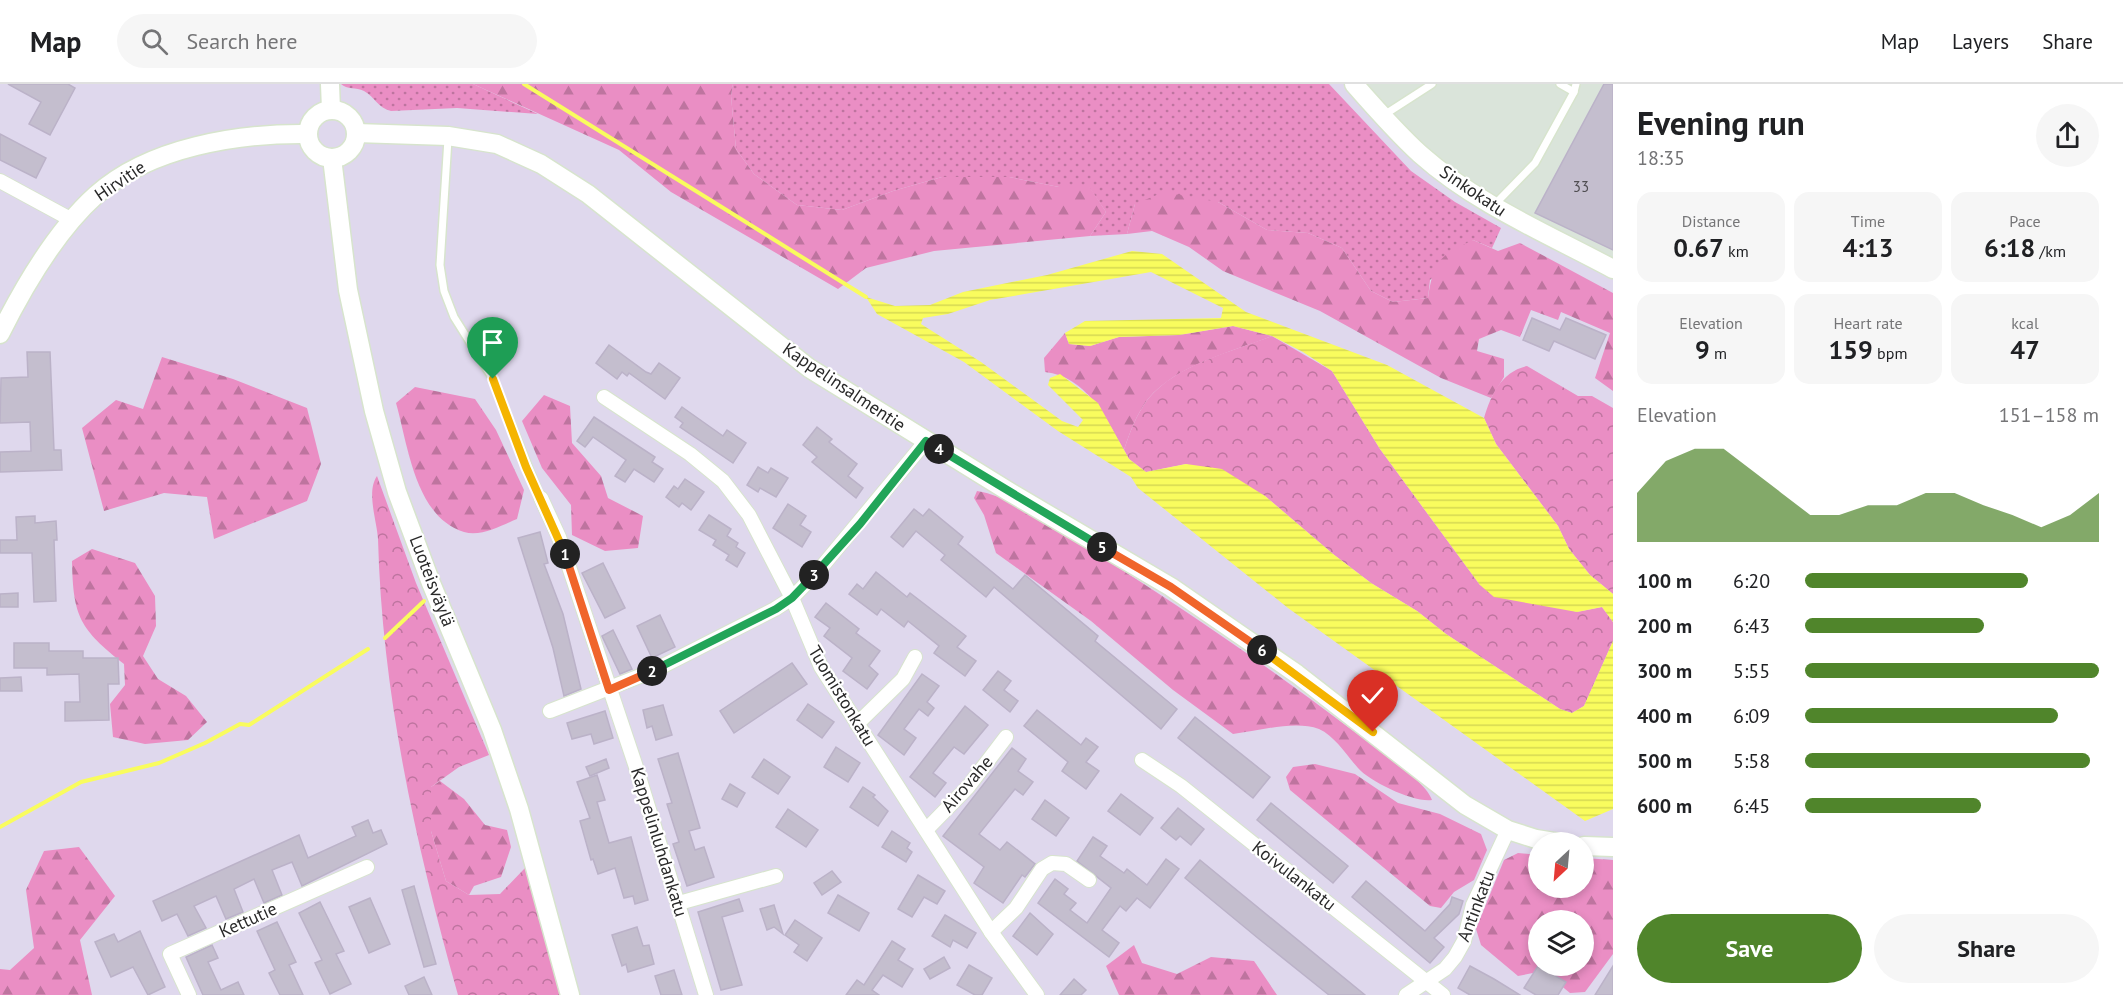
<!DOCTYPE html>
<meta charset="utf-8">
<style>
:root{--surface:#fff;--page:#f6f6f6;--text:#202124;--muted:#757577;--line:#e0e0e0;--accent:#50852b}
body{margin:0;font-family:"PT Sans",sans-serif;background:var(--page);color:var(--text);height:100vh;display:flex;flex-direction:column;font-size:22px;white-space:nowrap}
*{box-sizing:border-box;margin:0}
p{font-size:20px;color:var(--muted)}
.icon{flex:none;width:33px;height:33px;fill:none;stroke:currentColor;stroke-width:2;stroke-linecap:round;stroke-linejoin:round}
.map{position:relative;flex:1;overflow:hidden}
.drawer{display:flex;flex-direction:column;background:var(--surface);width:510px}
.drawer>*{flex:none}
.needle{width:39px;rotate:206deg}
.controls{position:absolute;left:1528px;top:748px;display:grid;gap:12px}
.controls a{display:grid;place-items:center;width:66px;height:66px;border-radius:50%;background:var(--surface);box-shadow:0 3px 9px #0003;font-size:30px}
.pin{position:absolute;display:grid;place-items:center;width:51px;height:51px;color:#fff;margin:-62px -26px;border-radius:50% 50% 50% 0;rotate:-45deg;box-shadow:0 0 6px #0007}
.pin .icon{rotate:45deg}
.km{position:absolute;width:30px;height:30px;margin:-15px;border-radius:50%;background:#222;color:#fff;font-size:16px;line-height:30px;text-align:center}
.round{display:grid;place-items:center;flex:none;width:63px;height:63px;border-radius:32px;background:var(--page)}
.head{display:flex;align-items:center;justify-content:space-between;height:102px;padding:0 24px}
h1{font-size:33px;font-weight:700;line-height:45px}
.figures{display:grid;grid-template-columns:repeat(3,1fr);gap:9px;height:102px;padding:6px 24px}
.figures div{display:grid;align-content:center;border-radius:15px;background:var(--page);text-align:center}
.figures b{font-size:26px;font-weight:700}
.figures small{font-size:16px;font-weight:400}
.figures p{font-size:16px}
.chart{height:168px;padding:12px 24px}
.chart p{display:flex;justify-content:space-between}
.chart svg{width:100%;height:108px;margin-top:6px;fill:var(--accent);opacity:.7}
.action{display:flex;gap:12px;margin-top:auto;padding:12px 24px}
.action a{flex:1;height:69px;border-radius:36px;background:var(--accent);color:#fff;font-size:24px;font-weight:700;line-height:69px;text-align:center}
.action a+a{background:var(--page);color:var(--text)}
ul{padding:0 24px;list-style:none;font-size:20px}
li{display:grid;grid-template-columns:96px 72px 1fr;align-items:center;height:45px}
li i{height:15px;border-radius:8px;background:var(--accent)}
header{display:flex;align-items:center;gap:36px;box-sizing:border-box;height:84px;padding:0 30px;background:var(--surface);border-bottom:2px solid var(--line)}
header strong{font-size:28px}
nav{display:flex;gap:33px;margin-inline-start:auto;font-size:21px}
.search{width:420px;height:54px;background:var(--page);display:flex;align-items:center;gap:15px;box-sizing:border-box;padding:0 21px;border-radius:33px;color:var(--muted);font-size:22px}
main{display:flex;flex:1;min-height:0}
.map>svg:first-child{display:block}
.industrial{fill:#dae4da}
.grass{fill:url(#grass-dots)}
.forest{fill:url(#forest-firs);fill-rule:evenodd}
.park{fill:url(#park-crowns)}
.water{fill:url(#water-rules)}
.lines{fill:none;stroke-linecap:round;stroke-linejoin:round}
.stream{stroke:#f9fc5e;stroke-width:4}
.building{fill:#c4bece;stroke:#bbb2c8;stroke-width:1.5}
.lane-casing{stroke:#d7e4cd;stroke-width:10}
.street-casing{stroke:#d7e4cd;stroke-width:16}
.secondary-casing{stroke:#d7e4cd;stroke-width:21}
.lane{stroke:#fff;stroke-width:7}
.street{stroke:#fff;stroke-width:14}
.secondary{stroke:#fff;stroke-width:18}
.split-1-casing{stroke:#fff;stroke-width:12}
.split-2-casing{stroke:#fff;stroke-width:12}
.split-3-casing{stroke:#fff;stroke-width:12}
.split-4-casing{stroke:#fff;stroke-width:12}
.split-5-casing{stroke:#fff;stroke-width:12}
.split-6-casing{stroke:#fff;stroke-width:12}
.split-7-casing{stroke:#fff;stroke-width:12}
.split-1{stroke:#f5b400;stroke-width:8}
.split-2{stroke:#f0652b;stroke-width:8}
.split-3{stroke:#22a559;stroke-width:8}
.split-4{stroke:#22a559;stroke-width:8}
.split-5{stroke:#22a559;stroke-width:8}
.split-6{stroke:#f0652b;stroke-width:8}
.split-7{stroke:#f5b400;stroke-width:8}
.labels{text-anchor:middle;stroke-width:4.5;stroke-linejoin:round;paint-order:stroke}
.number-label{font-size:15px;fill:#504e52}
.street-label{font-size:18px;fill:#292929;stroke:#fff}
</style>
<header>
<strong>Map</strong>
<div class="search"><svg class="icon" aria-label="search" viewBox="0 0 24 24"><circle cx="10" cy="10" r="6"/><path d="M15 15l6 6"/></svg>Search here</div>
<nav><a>Map</a><a>Layers</a><a>Share</a></nav>
</header>
<main>
<div class="map">
<svg width="1613" height="911" viewBox="0 0 1613 911">
<defs>
<pattern id="grass-dots" width="8" height="8" patternUnits="userSpaceOnUse" patternTransform="scale(1.5)"><rect width="8" height="8" fill="#ea8ec4"/><path d="M2 2h.1M6 6h.1" fill="none" stroke="#be749f" stroke-width="1.8" stroke-linecap="round"/></pattern>
<pattern id="forest-firs" width="22" height="20" patternUnits="userSpaceOnUse" patternTransform="scale(1.5)"><rect width="22" height="20" fill="#ea8ec4"/><path d="M5 1l3.5 6h-7zM16 11l3.5 6h-7z" fill="#be749f"/></pattern>
<pattern id="park-crowns" width="20" height="18" patternUnits="userSpaceOnUse" patternTransform="scale(1.5)"><rect width="20" height="18" fill="#ea8ec4"/><path d="M2 6a3 3 0 1 1 6 0M12 15a3 3 0 1 1 6 0" fill="none" stroke="#be749f"/></pattern>
<pattern id="water-rules" width="6" height="5" patternUnits="userSpaceOnUse" patternTransform="scale(1.5)"><rect width="6" height="5" fill="#f9fc5e"/><path d="M0 2.5h6" fill="none" stroke="#d5d852"/></pattern>
</defs>
<rect width="100%" height="100%" fill="#dfd8ed"/>
<path class="industrial" d="M1354,0H1613V185L1464,104Z"/>
<g class="grass">
<path d="M341,0H473L538,30L457,24L391,27C378,24 375,13 364,7C356,3 347,6 341,0Z"/>
<path d="M733,0H1329L1411,87L1455,118L1501,144L1492,164L1473,156L1430,196L1428,214L1393,218L1371,207L1342,164L1308,149L1267,146L1218,118L1135,120L1127,150L1090,152L1106,128L1089,103H1059L1009,93H942L893,107L842,126L797,121L754,90L736,65L731,12Z"/>
</g>
<g class="forest">
<path d="M473,0H733L731,12L736,65L754,90L797,121L842,126L893,107L942,93H1009L1059,103L1089,102L1106,128L1090,152L934,167L866,184L838,205L671,108L619,66Z"/>
<path d="M1164,108L1218,118L1267,146L1308,149L1342,164L1371,207L1393,218L1428,214C1434,175 1439,173 1473,156L1498,167L1520,159L1613,209V307L1595,294L1610,249L1561,228L1558,236L1531,226L1520,253L1501,246L1479,255L1477,267L1504,275V293L1491,314L1441,294L1320,227L1223,187L1189,163L1152,147L1127,150L1135,120Z"/>
<path d="M1233,242L1272,252C1232,268 1176,281 1148,315C1137,329 1129,350 1124,366C1106,334 1086,292 1045,288L1044,274L1065,249L1069,260L1090,262L1119,253L1179,251Z"/>
<path d="M162,273L233,295L307,324L321,380L307,417L214,455L207,413L164,409L104,427L82,344L116,316L143,325Z"/>
<path d="M415,303L475,315L496,346L524,406L517,435C502,441 482,453 464,448C415,433 408,361 396,319Z"/>
<path d="M544,311L570,322L572,359L601,392L608,414L643,432L638,464L605,467L572,451L571,421L542,384L522,337Z"/>
<path d="M977,407C1012,413 1044,438 1074,456C1169,514 1259,576 1348,643C1368,658 1425,695 1432,716C1415,719 1370,698 1358,684C1347,672 1335,652 1319,645C1294,636 1259,647 1233,650L1173,606L1091,537L996,469L984,431L974,414Z"/>
<path d="M92,465L135,479L155,512L156,542L143,572L158,595L186,612L207,638L188,656L145,660L113,653L110,620L125,601L124,580C80,545 73,533 72,477Z"/>
<path d="M1315,680L1355,690L1398,719L1440,730L1481,750L1487,766L1474,796L1454,808L1441,824L1430,822L1290,706L1286,693L1293,683Z"/>
<path d="M440,697L464,715L485,741L507,746L511,763L501,793L474,802L469,811L446,797L431,747V703Z"/>
<path d="M79,763L115,812L80,856L92,911H0V885L10,886L34,864L26,806L44,767Z"/>
<path d="M1518,769L1539,771V804H1584V774L1613,776V870L1585,908L1570,909L1543,887L1518,892L1481,861L1476,845L1504,776ZM1539,837H1584V882H1539Z"/>
<path d="M1134,861L1142,879L1177,890L1211,873L1254,877L1277,911H1119L1106,882Z"/>
</g>
<g class="park">
<path d="M1272,252L1332,287L1380,365L1480,501L1577,528L1602,523L1613,538V557L1584,622L1572,629L1560,625L1446,550L1417,527L1371,499L1333,470L1265,412L1186,380L1146,388L1129,375L1124,366C1129,350 1137,329 1148,315C1177,280 1231,268 1272,252Z"/>
<path d="M1527,282L1578,312H1592L1613,324V510L1590,491L1569,465L1558,442L1496,360L1484,334C1491,311 1501,288 1527,282Z"/>
<path d="M377,392L416,499L489,671L459,683L431,703V747L446,797L469,811L500,810L525,784L560,911H458C416,762 382,610 378,455C377,437 366,408 377,392Z"/>
</g>
<path class="water" d="M1132,167L1162,170L1246,228L1387,281L1484,334L1496,360L1558,442L1569,465L1590,491L1613,510V538L1602,523L1577,528L1494,513L1480,501L1380,365L1332,287L1303,268L1272,252L1233,242L1179,251L1119,253L1090,262L1069,260L1065,249L1085,237L1221,234L1223,224L1151,188L990,216L948,230L923,234L921,240L981,278L1062,337L1078,343L1083,336L1048,301L1050,294L1060,290L1098,319L1129,375L1146,388L1186,380L1222,385L1265,412L1333,470L1371,499L1417,527L1446,550L1560,625L1572,629L1584,622L1613,557V725L1585,737L1288,524L1138,404L1131,393L1058,347L964,278L877,230L866,213L895,222L930,221L963,208L1047,191Z"/>
<g class="lines">
<g class="stream">
<path d="M524,0L866,213"/>
<path d="M385,554L424,517"/>
<path d="M0,743L81,698L159,679L205,659L240,640L249,641L368,565"/>
</g>
</g>
<g class="building">
<path d="M8,0H68L75,4L50,51L29,40L41,18Z"/>
<path d="M1604,0H1613V166L1535,129Z"/>
<path d="M0,50L46,74L36,94L0,76Z"/>
<path d="M1532,234L1560,246L1566,234L1606,251L1595,275L1554,257L1549,267L1523,256Z"/>
<path d="M609,261L646,288L651,290L659,279L680,294L665,315L629,289L627,292L622,288L617,295L596,279Z"/>
<path d="M27,268H50L54,366H61L62,386L0,388V368L31,367L30,338L0,339L1,294L28,293Z"/>
<path d="M682,323L723,352L727,346L746,359L733,379L680,343L683,339L675,333Z"/>
<path d="M594,333L655,373L652,378L663,385L654,398L634,385L625,398L615,392L626,376L593,353L585,363L577,357Z"/>
<path d="M817,343L832,355L829,358L857,380L848,392L863,404L856,414L812,378L817,373L803,361Z"/>
<path d="M758,383L768,389L771,384L788,394L776,413L760,404L758,408L747,401Z"/>
<path d="M685,395L704,408L691,426L682,419L679,423L666,413L674,402L678,405Z"/>
<path d="M788,420L806,432L800,441L811,448L802,463L773,444Z"/>
<path d="M914,425L923,432L929,425L963,453L958,460L1013,505L1025,491L1098,552L1095,557L1177,625L1161,645L994,503L986,513L941,476L945,471L916,447L903,463L891,453Z"/>
<path d="M709,431L731,445L727,452L738,459L736,463L745,469L737,483L726,476L729,471L713,461L716,456L699,446Z"/>
<path d="M35,432V439L56,437L57,456H54L56,517L34,518L32,469H0V456H17L16,433Z"/>
<path d="M540,448L548,479L544,480L563,530L581,605L564,612L553,564L518,454Z"/>
<path d="M603,479L625,524L605,534L582,489Z"/>
<path d="M876,488L907,513L910,509L966,552L957,563L976,577L965,592L934,569L939,562L908,537L904,543L881,525L877,531L849,510L857,500L863,505Z"/>
<path d="M18,509V523H0V510Z"/>
<path d="M826,519L859,545L856,549L880,567L869,582L878,590L867,605L843,587L852,574L824,552L830,544L815,533Z"/>
<path d="M660,531L675,563L652,574L637,542Z"/>
<path d="M613,546L632,585L620,590L602,552Z"/>
<path d="M14,559H49V567H83V574H118L119,600H108L109,636L65,637V618H80L79,590L47,591V584H14Z"/>
<path d="M792,579L807,600L734,649L720,627Z"/>
<path d="M998,587L1011,597L1004,606L1018,617L1010,628L983,606Z"/>
<path d="M922,590L939,602L927,618L934,624L928,632L919,625L904,645L916,654L904,671L878,651Z"/>
<path d="M21,593L22,607H0V594Z"/>
<path d="M808,620L834,638L822,654L797,636Z"/>
<path d="M663,621L672,651L656,656L652,642L647,644L643,626Z"/>
<path d="M965,622L988,641L964,670L954,663L933,689L946,699L935,713L910,693Z"/>
<path d="M1037,626L1081,661L1086,654L1098,663L1086,678L1099,687L1086,705L1062,687L1068,678L1024,642Z"/>
<path d="M605,627L613,654L594,660L591,650L572,655L567,639Z"/>
<path d="M1195,633L1270,693L1253,714L1178,654Z"/>
<path d="M836,663L860,679L848,698L824,683Z"/>
<path d="M1012,664L1026,675L1018,687L1033,698L1023,711L1015,705L979,750L1000,766L1007,758L1035,780L1025,793L1022,791L1003,819L974,799L984,783L943,752Z"/>
<path d="M678,669L700,744L689,747L695,766L704,763L714,793L687,802L673,760L679,758L667,720L672,719L658,675Z"/>
<path d="M606,675L609,684L590,692L586,683Z"/>
<path d="M764,675L790,693L778,710L752,693Z"/>
<path d="M597,691L605,716L597,718L609,759L631,753L648,816L635,820L633,812L624,814L615,784L598,790L593,775L591,776L580,737L590,734L577,698Z"/>
<path d="M730,700L745,709L737,723L722,715Z"/>
<path d="M863,703L875,711L873,713L888,727L878,742L850,723Z"/>
<path d="M1121,710L1153,734L1140,751L1108,727Z"/>
<path d="M1045,716L1069,734L1056,752L1032,735Z"/>
<path d="M1271,719L1348,782L1333,799L1257,736Z"/>
<path d="M1178,724L1204,745L1191,761L1180,752L1176,756L1161,744Z"/>
<path d="M788,725L818,746L806,763L776,743Z"/>
<path d="M368,736L373,749L381,746L387,760L302,802L292,778L272,786L282,811L264,819L254,795L234,805L243,828L226,835L216,812L194,822L206,844L188,852L177,830L162,837L153,817L299,751L308,774L356,752L352,743Z"/>
<path d="M892,747L910,759L907,764L912,768L906,778L882,763Z"/>
<path d="M1093,753L1107,762L1100,772L1124,789L1127,785L1147,801L1166,775L1179,785L1150,824L1137,814L1126,827L1120,822L1102,846L1119,859L1109,873L1038,819L1055,795L1068,805L1064,810L1076,819L1070,826L1087,839L1111,804L1077,777Z"/>
<path d="M1200,776L1365,911H1329L1259,855L1185,794Z"/>
<path d="M832,787L841,798L822,811L814,799Z"/>
<path d="M918,791L945,807L937,820L924,813L912,833L898,825Z"/>
<path d="M1366,797L1425,847L1450,820L1452,813L1463,817L1459,830L1434,854L1444,863L1430,879L1352,813Z"/>
<path d="M414,802L436,880L424,883L402,806Z"/>
<path d="M838,811L869,829L859,847L828,829Z"/>
<path d="M370,814L390,860L369,869L349,823Z"/>
<path d="M739,815L743,827L722,833L742,901L721,906L698,828Z"/>
<path d="M320,818L344,867L336,870L351,900L330,910L315,879L322,876L299,829Z"/>
<path d="M774,821L783,850L774,843L767,846L760,825Z"/>
<path d="M1030,829L1053,850L1037,871L1013,852Z"/>
<path d="M945,831L976,849L967,864L953,856L950,863L932,852Z"/>
<path d="M795,836L822,854L807,877L794,868L799,861L785,851Z"/>
<path d="M277,838L296,878L289,881L303,911H280L269,889L275,886L257,847Z"/>
<path d="M637,843L643,862L649,861L654,880L628,888L626,880L622,882L612,851Z"/>
<path d="M140,847L165,903L148,911L133,883L111,893L95,858L114,850L118,858Z"/>
<path d="M892,857L905,865L898,876L913,885L902,903L883,891L872,906L879,911H846L857,896L864,901Z"/>
<path d="M212,861L218,874L208,878L221,906L238,898L244,911H203L186,873Z"/>
<path d="M944,873L950,884L930,895L924,885Z"/>
<path d="M969,881L992,894L982,911H975L957,901Z"/>
<path d="M1470,882L1494,895L1520,911H1470L1458,904Z"/>
<path d="M1538,882L1566,898L1558,911H1536L1524,904Z"/>
<path d="M1613,882V911H1595Z"/>
<path d="M674,886L682,911H661L655,892Z"/>
<path d="M424,893L432,911H409L405,902Z"/>
<path d="M1074,895L1086,906L1081,911H1060Z"/>
</g>
<g class="lines">
<defs>
<g id="lane">
<path d="M1560,0L1574,8"/>
<path d="M1384,31L1432,0"/>
<path d="M448,55L440,181L444,207L454,233L493,295L541,414"/>
<path d="M1500,115L1535,79L1574,8L1576,0"/>
</g>
<g id="street">
<path d="M0,97L72,136"/>
<path d="M604,313L690,370L723,397L749,431L792,514L821,583L991,848L1037,911"/>
<path d="M541,414L559,453L635,680L706,911"/>
<path d="M550,627L653,587L775,525L792,514L820,485L926,357"/>
<path d="M857,640L903,595L915,573"/>
<path d="M1142,676L1181,702L1443,911"/>
<path d="M926,746L968,703L1006,653"/>
<path d="M679,819L776,792"/>
<path d="M991,848L1016,824L1042,785L1052,779L1066,780L1089,796"/>
<path d="M189,911L170,870L367,783"/>
<path d="M1406,911L1445,885L1455,873L1464,857L1473,821L1508,746"/>
</g>
<g id="secondary">
<path d="M330,0L331,26"/>
<path d="M1354,0C1375,24 1397,49 1420,70C1476,120 1548,150 1613,185"/>
<circle cx="332" cy="50" r="24"/>
<path d="M356,49L448,52L497,60L541,80L588,110L809,284L1008,407L1171,503L1297,590L1465,721L1508,746L1536,755L1561,759"/>
<path d="M332,74L348,206L374,327L397,408L431,499L492,646L519,725L570,911"/>
<path d="M0,250C23,204 57,146 96,111C149,63 239,49 308,50"/>
<path d="M1584,762L1613,763"/>
</g>
</defs>
<use href="#lane" class="lane-casing"/>
<use href="#street" class="street-casing"/>
<use href="#secondary" class="secondary-casing"/>
<use href="#lane" class="lane"/>
<use href="#street" class="street"/>
<use href="#secondary" class="secondary"/>
</g>
<g class="lines">
<defs>
<path id="split-1" d="M493,295L526,383L565,470"/>
<path id="split-2" d="M565,470L609,606L652,587"/>
<path id="split-3" d="M652,587L776,525L792,514L814,491"/>
<path id="split-4" d="M814,491L860,440L926,357L939,365"/>
<path id="split-5" d="M939,365L1102,463"/>
<path id="split-6" d="M1102,463L1171,503L1262,566"/>
<path id="split-7" d="M1262,566L1373,648"/>
</defs>
<use href="#split-1" class="split-1-casing"/>
<use href="#split-2" class="split-2-casing"/>
<use href="#split-3" class="split-3-casing"/>
<use href="#split-4" class="split-4-casing"/>
<use href="#split-5" class="split-5-casing"/>
<use href="#split-6" class="split-6-casing"/>
<use href="#split-7" class="split-7-casing"/>
<use href="#split-1" class="split-1"/>
<use href="#split-2" class="split-2"/>
<use href="#split-3" class="split-3"/>
<use href="#split-4" class="split-4"/>
<use href="#split-5" class="split-5"/>
<use href="#split-6" class="split-6"/>
<use href="#split-7" class="split-7"/>
</g>
<g class="labels">
<g class="number-label">
<text x="1581" y="108">33</text>
</g>
<g class="street-label">
<text transform="translate(120 97) rotate(-34)" y="6">Hirvitie</text>
<text transform="translate(1473 107) rotate(34)" y="6">Sinkokatu</text>
<text transform="translate(844 303) rotate(34)" y="6">Kappelinsalmentie</text>
<text transform="translate(432 497) rotate(69)" y="6">Luoteisväylä</text>
<text transform="translate(842 612) rotate(59)" y="6">Tuomistonkatu</text>
<text transform="translate(967 700) rotate(-49)" y="6">Airovahe</text>
<text transform="translate(659 758) rotate(73)" y="6">Kappelinluhdankatu</text>
<text transform="translate(1294 792) rotate(38)" y="6">Koivulankatu</text>
<text transform="translate(1476 822) rotate(-69)" y="6">Antinkatu</text>
<text transform="translate(248 836) rotate(-24)" y="6">Kettutie</text>
</g>
</g>
</svg>
<div class="controls">
<a><svg class="needle" viewBox="-14 -14 28 28"><path d="M0-13l5 13h-10z" fill="#e53935"/><path d="M0 13l5-13h-10z" fill="#757577"/></svg></a>
<a><svg class="icon" aria-label="layers" viewBox="0 0 24 24"><path d="M12 4l9 5-9 5-9-5zM3 14l9 5 9-5"/></svg></a>
</div>
<div class="pin" style="left:493px;top:295px;background:#1e9e55"><svg class="icon" aria-label="arrive" viewBox="0 0 24 24"><path d="M6 21V4h12l-3 4 3 4H6"/></svg></div>
<div class="pin" style="left:1373px;top:648px;background:#d93025"><svg class="icon" aria-label="check" viewBox="0 0 24 24"><path d="M5 12l5 5 9-10"/></svg></div>
<b class="km" style="left:565px;top:470px">1</b>
<b class="km" style="left:652px;top:587px">2</b>
<b class="km" style="left:814px;top:491px">3</b>
<b class="km" style="left:939px;top:365px">4</b>
<b class="km" style="left:1102px;top:463px">5</b>
<b class="km" style="left:1262px;top:566px">6</b>
</div>
<section class="drawer">
<div class="head"><div><h1>Evening run</h1><p>18:35</p></div><a class="round"><svg class="icon" aria-label="share" viewBox="0 0 24 24"><path d="M12 15V3M7 8l5-5 5 5M5 13v7h14v-7"/></svg></a></div>
<div class="figures">
<div><p>Distance</p><b>0.67<small> km</small></b></div>
<div><p>Time</p><b>4:13</b></div>
<div><p>Pace</p><b>6:18<small> /km</small></b></div>
</div>
<div class="figures">
<div><p>Elevation</p><b>9<small> m</small></b></div>
<div><p>Heart rate</p><b>159<small> bpm</small></b></div>
<div><p>kcal</p><b>47</b></div>
</div>
<div class="chart"><p><span>Elevation</span>151–158 m</p>
<svg viewBox="0 0 160 44" preserveAspectRatio="none"><path d="M0 44V24L10 11L20 6L30 6L40 15L50 24L60 33L70 33L80 29L90 29L100 24L110 24L120 29L130 33L140 38L150 33L160 24V44z"/></svg>
</div>
<ul>
<li><b>100 m</b>6:20<i style="width:76%"></i></li>
<li><b>200 m</b>6:43<i style="width:61%"></i></li>
<li><b>300 m</b>5:55<i style="width:100%"></i></li>
<li><b>400 m</b>6:09<i style="width:86%"></i></li>
<li><b>500 m</b>5:58<i style="width:97%"></i></li>
<li><b>600 m</b>6:45<i style="width:60%"></i></li>
</ul>
<div class="action"><a>Save</a><a>Share</a></div>
</section>
</main>
